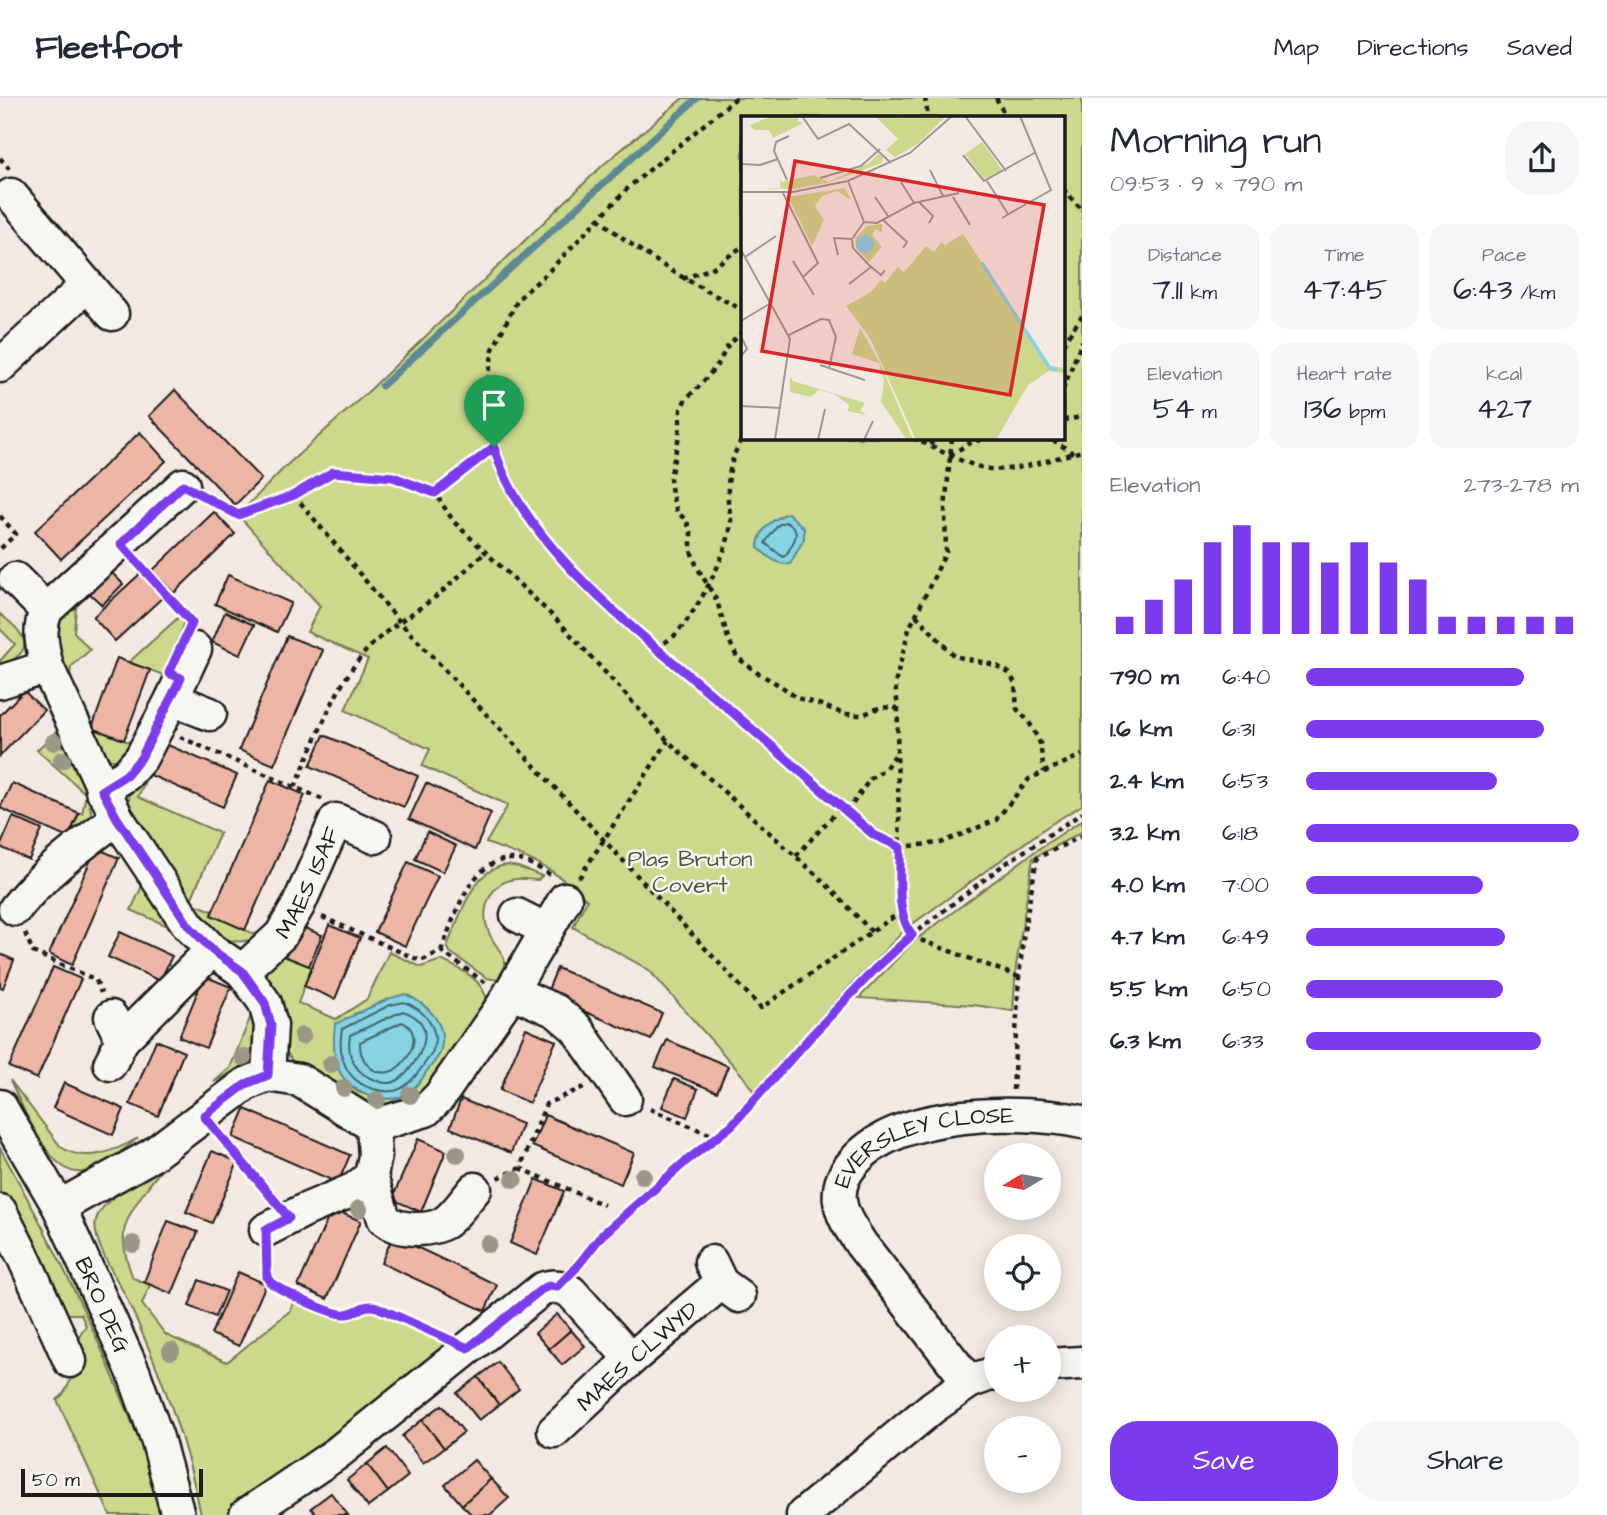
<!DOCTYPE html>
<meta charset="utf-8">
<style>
:root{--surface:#fff;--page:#f6f6f7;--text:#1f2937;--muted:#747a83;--line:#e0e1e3;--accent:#7c3aed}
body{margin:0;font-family:"Architects Daughter",sans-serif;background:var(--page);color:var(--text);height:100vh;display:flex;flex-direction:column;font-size:26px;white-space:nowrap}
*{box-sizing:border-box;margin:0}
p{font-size:23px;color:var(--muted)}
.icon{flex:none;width:38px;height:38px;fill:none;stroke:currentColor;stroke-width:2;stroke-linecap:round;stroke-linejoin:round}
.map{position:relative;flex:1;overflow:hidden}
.side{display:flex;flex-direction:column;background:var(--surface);width:525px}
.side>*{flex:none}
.needle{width:46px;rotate:260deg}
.tools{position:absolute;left:984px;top:1045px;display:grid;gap:14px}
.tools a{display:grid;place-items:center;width:77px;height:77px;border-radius:50%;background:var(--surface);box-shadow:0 4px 18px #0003;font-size:35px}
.scale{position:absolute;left:21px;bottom:18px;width:182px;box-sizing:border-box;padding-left:7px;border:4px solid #1c1c1c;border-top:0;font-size:19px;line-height:24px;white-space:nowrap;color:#1c1c1c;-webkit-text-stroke:5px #f6f6f2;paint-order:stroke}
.pin{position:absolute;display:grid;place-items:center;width:60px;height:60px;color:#fff;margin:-72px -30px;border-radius:50% 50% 50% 0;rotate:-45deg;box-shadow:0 0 7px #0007}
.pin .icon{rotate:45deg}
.round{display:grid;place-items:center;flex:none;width:74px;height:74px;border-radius:28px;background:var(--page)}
.head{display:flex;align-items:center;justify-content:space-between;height:119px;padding:0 28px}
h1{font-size:38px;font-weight:600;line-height:52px}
.stats{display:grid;grid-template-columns:repeat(3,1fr);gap:10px;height:119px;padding:7px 28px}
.stats div{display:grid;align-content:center;border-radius:18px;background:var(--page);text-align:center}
.stats b{font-size:30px;font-weight:600}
.stats small{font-size:19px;font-weight:400}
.stats p{font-size:19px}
.chart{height:196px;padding:14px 28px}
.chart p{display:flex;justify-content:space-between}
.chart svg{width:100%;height:126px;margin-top:7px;stroke:var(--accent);stroke-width:6}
.cta{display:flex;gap:14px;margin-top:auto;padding:14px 28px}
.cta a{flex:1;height:80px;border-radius:28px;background:var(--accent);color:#fff;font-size:28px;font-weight:600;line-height:80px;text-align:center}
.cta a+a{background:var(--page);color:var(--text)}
ul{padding:0 28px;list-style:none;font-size:23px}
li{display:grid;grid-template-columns:112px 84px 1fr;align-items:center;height:52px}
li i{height:18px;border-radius:9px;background:var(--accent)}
header{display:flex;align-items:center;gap:42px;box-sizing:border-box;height:98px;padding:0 35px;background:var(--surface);border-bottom:2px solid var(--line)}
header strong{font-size:33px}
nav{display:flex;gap:38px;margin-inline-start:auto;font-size:24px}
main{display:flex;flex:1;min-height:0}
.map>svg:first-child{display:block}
.green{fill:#ccd88b;stroke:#747a54;stroke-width:2;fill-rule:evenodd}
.water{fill:#85d3e4;stroke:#5b8a94;stroke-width:2}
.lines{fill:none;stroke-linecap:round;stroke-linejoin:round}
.shore{stroke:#46656c;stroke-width:2}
.stream{stroke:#5b8a94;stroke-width:7}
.building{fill:#edb5a4;stroke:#1c1c1c;stroke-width:2}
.minor-casing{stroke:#1c1c1c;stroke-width:37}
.path{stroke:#1c1c1c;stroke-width:4.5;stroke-dasharray:5 5;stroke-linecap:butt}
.minor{stroke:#f6f6f2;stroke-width:32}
.tree{fill:#9a9787}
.route-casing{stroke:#fff;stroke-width:14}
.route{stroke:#7c3aed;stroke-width:9}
.labels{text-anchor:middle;stroke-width:5;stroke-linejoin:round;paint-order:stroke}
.park-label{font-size:23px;fill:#51543d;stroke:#f6f6f2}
.street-label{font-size:23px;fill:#1c1c1c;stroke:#f6f6f2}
.inset-river{fill:none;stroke:#85d3e4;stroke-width:3.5}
.inset-road{fill:none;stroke:#9e9793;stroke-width:2}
.view{fill:#d62828;fill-opacity:0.15;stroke:#d62828;stroke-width:3.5}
.inset-edge{fill:none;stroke:#1c1c1c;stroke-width:3.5}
</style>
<header>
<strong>Fleetfoot</strong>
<nav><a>Map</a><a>Directions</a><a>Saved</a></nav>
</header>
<main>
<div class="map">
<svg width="1082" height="1417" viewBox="0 0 1082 1417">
<rect width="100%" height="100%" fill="#f4e9e2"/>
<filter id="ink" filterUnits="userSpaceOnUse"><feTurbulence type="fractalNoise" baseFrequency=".0143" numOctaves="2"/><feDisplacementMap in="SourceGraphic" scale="14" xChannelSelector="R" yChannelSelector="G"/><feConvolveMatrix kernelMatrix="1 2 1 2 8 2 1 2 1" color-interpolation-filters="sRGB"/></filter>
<g filter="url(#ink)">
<g class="green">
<path d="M683,0H1082V707L1048,728L907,830L850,888L754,994L743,978L649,872L573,829L587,802C551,768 532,761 486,745L508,707L422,668L430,651L345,612L368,561L307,534L320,508L238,417L286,368L371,291L603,67ZM743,19H1063V340H743Z"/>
<path d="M77,498L74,534L90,552L71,569L70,581L92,630L137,647L119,663L106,661L72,602L52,527Z"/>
<path d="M0,516C25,535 39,553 0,568V563L15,546L0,531Z"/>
<path d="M180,518L184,523L180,537L163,577L129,564Z"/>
<path d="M57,633C64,648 93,702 91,716C89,726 75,734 68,740L79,715H82L86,696L37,652Z"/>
<path d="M148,676L138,699L220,735L190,804L213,813L212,817L259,838C239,849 225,842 207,831L131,714C124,696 135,687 148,676Z"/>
<path d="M1082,722V734L1033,760L1016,868L1013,913L974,907L859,900L914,843L1034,754Z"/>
<path d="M508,767L518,769L542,778L538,782C531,782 523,780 516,781C491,783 480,811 488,832C495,852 506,851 506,877L498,882L487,880L450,854L447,848C460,820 472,769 508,767Z"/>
<path d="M142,788L177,832L131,812Z"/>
<path d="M389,854L421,869L441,862C463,872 482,880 488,905L420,1000L368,1013L294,966L286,953L282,913L261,878L264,867L278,856L312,869L298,905L336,921L367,901ZM375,909L381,1001L358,994L350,988L354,916Z"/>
<path d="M252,915C256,922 256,928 256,937C256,964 236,972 214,984L230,970Z"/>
<path d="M10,982L61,1049C85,1066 115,1053 138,1040C121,1053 105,1070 83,1074C50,1080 22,1007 10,982Z"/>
<path d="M0,1050C44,1129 84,1207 118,1290C135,1331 152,1374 161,1417H110L57,1302C81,1283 67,1249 86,1228L81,1216H63L0,1097Z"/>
<path d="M162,1071C150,1085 130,1111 125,1129C121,1145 127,1165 133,1180L150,1187L142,1206L166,1237L227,1264L290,1213L295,1200C308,1206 336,1224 349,1220C357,1218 361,1212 370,1211L452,1246L288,1377L230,1417H201C186,1340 158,1266 124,1195C115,1178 91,1141 96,1122C102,1099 142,1083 162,1071Z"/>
</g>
<g class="water">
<path d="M788,415L804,430V441L790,466C777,468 768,458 758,450C758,431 773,421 788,415Z"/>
<path d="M405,896C429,907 449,927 440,955C437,961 431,968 427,973C421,983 412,995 400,999C393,1002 381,1001 373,998C336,988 331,961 335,926L388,901Z"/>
</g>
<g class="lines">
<g class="shore">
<path d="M785,424C804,431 794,444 786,457L783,459L765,445L778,427Z"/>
<path d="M404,904C424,911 442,932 432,955C430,959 425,964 423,968C416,977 410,986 400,991C392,995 382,993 373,991C346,983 337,958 342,931L390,907Z"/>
<path d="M403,913C432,923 428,945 414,965C409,972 403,981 394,984C389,986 382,985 378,983C356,977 346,959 350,937Z"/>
<path d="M402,924C427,935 406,970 389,974C370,978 359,959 360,944Z"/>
</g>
<path class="stream" d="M382,288L697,0"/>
</g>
<g class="building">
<path d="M175,292L261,381L235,407L149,318Z"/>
<path d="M140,334L166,363L61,461L35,433Z"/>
<path d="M214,414L235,436L174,495L152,473Z"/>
<path d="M107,470L123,486L102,507L86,492Z"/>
<path d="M141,475L163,499L115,543L93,519Z"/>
<path d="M228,477L291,505L277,534L215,506Z"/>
<path d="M225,514L254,527L240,557L212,544Z"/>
<path d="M287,538L323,552L274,667L239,652Z"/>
<path d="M117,560L150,572L124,642L92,630Z"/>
<path d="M24,593L44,612L0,658V617Z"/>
<path d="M324,637L418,678L404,709L310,668Z"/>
<path d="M161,644L237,677L223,709L148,676Z"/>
<path d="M270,682L305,697L245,832L211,817Z"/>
<path d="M12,685L79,715L68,740L0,710Z"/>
<path d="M426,685L491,715L475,752L409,721Z"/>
<path d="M13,719L42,732L29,762L0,749Z"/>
<path d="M427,734L456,748L443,774L415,761Z"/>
<path d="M96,750L119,760L72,867L49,856Z"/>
<path d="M408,764L438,778L405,848L375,834Z"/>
<path d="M297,827L322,837L309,868L284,858Z"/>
<path d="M329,827L360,840L335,901L304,888Z"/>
<path d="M120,834L172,858L160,883L108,859Z"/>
<path d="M0,856L14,862L3,890L0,889Z"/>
<path d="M53,869L81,881L37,981L9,969Z"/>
<path d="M557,870L662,915L651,942L546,897Z"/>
<path d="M204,878L231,889L206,950L179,939Z"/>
<path d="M526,930L556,943L529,1005L500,992Z"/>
<path d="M156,942L184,954L158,1018L130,1006Z"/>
<path d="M667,942L728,968L717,994L655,969Z"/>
<path d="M674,981L698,991L687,1019L662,1009Z"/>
<path d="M64,985L124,1011L113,1037L53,1010Z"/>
<path d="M461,1001L522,1026L511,1055L450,1030Z"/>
<path d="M245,1011L350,1057L338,1085L233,1039Z"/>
<path d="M545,1017L634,1055L621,1086L532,1048Z"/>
<path d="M418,1041L446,1053L421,1114L392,1101Z"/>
<path d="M212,1053L238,1064L212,1125L186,1114Z"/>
<path d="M536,1081L564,1093L537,1157L510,1145Z"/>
<path d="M332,1111L361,1123L327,1201L298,1188Z"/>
<path d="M168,1123L198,1134L172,1196L144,1184Z"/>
<path d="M393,1138L497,1187L485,1213L381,1165Z"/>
<path d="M238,1174L266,1186L239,1248L211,1236Z"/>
<path d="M199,1182L226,1193L215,1219L189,1208Z"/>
<path d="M557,1216L571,1232L549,1251L535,1235Z"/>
<path d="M571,1232L585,1248L562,1267L549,1251Z"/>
<path d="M498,1264L519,1291L499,1307L478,1279Z"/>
<path d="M478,1279L499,1307L479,1322L457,1295Z"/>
<path d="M442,1307L464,1334L444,1350L422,1322Z"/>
<path d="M422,1322L444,1350L423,1365L402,1338Z"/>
<path d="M387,1350L408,1378L388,1394L367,1366Z"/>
<path d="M474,1362L491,1381L462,1407L445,1387Z"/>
<path d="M367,1366L388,1394L368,1409L347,1382Z"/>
<path d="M491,1381L509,1400L490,1417H472L462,1407Z"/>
<path d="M331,1395L348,1417H316L311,1410Z"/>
</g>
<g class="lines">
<defs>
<g id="minor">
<path d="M11,97L112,216"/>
<path d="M0,268L87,187"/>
<path d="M15,481L46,512C38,532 42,548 47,569L117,720L189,828L212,852L242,873L265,905L271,927L268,977L299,982L373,1028"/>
<path d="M46,512L183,387"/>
<path d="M0,584L47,569"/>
<path d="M172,601L195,551"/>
<path d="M102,692L126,677L141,660L172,601L210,616"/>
<path d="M15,811C44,774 80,748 117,720"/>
<path d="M547,832L565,801"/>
<path id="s1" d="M242,873L281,837L298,808L336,722L375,739"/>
<path d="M512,894L556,913L576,930L625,1001"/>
<path d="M122,942L212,852"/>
<path d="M110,966L122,942L111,919"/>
<path id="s2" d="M0,1008L59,1109L133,1273L157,1340L178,1417"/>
<path d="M373,1028L426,1012L440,998L503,907L547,832L517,817"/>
<path d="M373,1028L375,1058L371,1078L384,1121C397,1133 428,1134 444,1125C455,1118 466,1101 475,1091"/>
<path d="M59,1109L152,1057L246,986L268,977"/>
<path d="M0,1113L23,1158L70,1263"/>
<path d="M266,1132L305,1112L355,1091L371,1078"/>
<path d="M711,1164L721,1185L739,1198"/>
<path d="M1048,1267L1082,1265"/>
<path id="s3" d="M969,1284L861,1146C852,1132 842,1119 840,1103C838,1087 844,1075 854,1064C898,1011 1020,1011 1082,1024"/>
<path id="s4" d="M554,1333L631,1261L721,1185"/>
<path d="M246,1417L336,1356L542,1191C552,1187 562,1188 571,1194L631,1261"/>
<path d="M803,1417L933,1309L969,1284L996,1274"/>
</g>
</defs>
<use href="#minor" class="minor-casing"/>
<g class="path">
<path d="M736,0L629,89L547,175L518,201L493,251L486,293L487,323L499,367L527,418L581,482L874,737L900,749L941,745L996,722L1029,681L1082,657"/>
<path d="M925,0L928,19"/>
<path d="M996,0L1006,19"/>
<path d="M0,60L9,71"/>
<path d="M1063,91L1082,112"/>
<path d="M598,120C642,158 691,185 743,212"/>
<path d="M683,181L712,170L743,148"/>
<path d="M743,233L727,249L718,266L696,292L686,300L681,311L679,338L670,380L672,397L677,414L686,422L691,434V453L697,469L717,503L728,540L737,559L756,574L781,588L797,600L816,605L844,616L862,617L881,609L898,610"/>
<path d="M1063,246L1082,218"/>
<path d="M1063,291L1082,243"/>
<path d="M1063,322L1082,319"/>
<path d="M913,340C937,350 963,367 990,371C1020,374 1053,360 1082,353"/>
<path d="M952,340L945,410L946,454L909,531L895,586L898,610L897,655L902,813L907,830L918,841L1019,879"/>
<path d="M1043,340L1053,342L1073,355"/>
<path d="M929,346L941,340"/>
<path d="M494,349L435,395L454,424L560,525L668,643L824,784L873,835"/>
<path d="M950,357L970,345L986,340"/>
<path d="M294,397L399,523L761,910L902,813"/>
<path d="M205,399L238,417L294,397L333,374L393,378L435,395"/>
<path d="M0,418L16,436L0,451"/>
<path d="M138,464L191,526"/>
<path d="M916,517L954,558L995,567L1009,575L1015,585L1017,611L1029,624L1040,645L1044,674"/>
<path d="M656,550C662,546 669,542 674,538C696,516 730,453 731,423C731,416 728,408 728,401C727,379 731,358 743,340"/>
<path d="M180,639L322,701"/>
<path d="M295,689C314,647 335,586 367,552C386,531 411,517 434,500C452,486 468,469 486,454"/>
<path d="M847,714L870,681L884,672L896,656"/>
<path d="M796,758L841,709"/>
<path d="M579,780L668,643"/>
<path d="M322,819L421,863L441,853L487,886"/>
<path d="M25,835L33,854L96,882L101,895"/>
<path d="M441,853C454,821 469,762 511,761C526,761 540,771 552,778"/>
<path d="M1013,992L1019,879L1024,833L1037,760L1082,738"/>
<path d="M650,1011L716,1039"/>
<path d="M220,1037L273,1101"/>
<path d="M520,1070L604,1107"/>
<path d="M498,1080L520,1070L546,1006L584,989"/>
<path d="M267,1158V1179L275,1188C290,1194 330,1216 344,1216C354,1216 360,1207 371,1207L442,1238"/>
<path d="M577,1168L602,1137L685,1064L732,1027L813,936L875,871L912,837L1002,768L1082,715"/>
</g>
<use href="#minor" class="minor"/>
</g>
<g class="tree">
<circle cx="54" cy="644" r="9"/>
<circle cx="62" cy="662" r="9"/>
<circle cx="302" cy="938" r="9"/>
<circle cx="243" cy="959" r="9"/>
<circle cx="331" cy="966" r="9"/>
<circle cx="344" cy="990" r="9"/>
<circle cx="410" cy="997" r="9"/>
<circle cx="377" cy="1002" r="9"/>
<circle cx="457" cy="1056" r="9"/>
<circle cx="643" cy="1078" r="9"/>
<circle cx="514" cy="1081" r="9"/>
<circle cx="359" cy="1111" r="9"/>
<circle cx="133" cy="1146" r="9"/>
<circle cx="488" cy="1146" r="9"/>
<circle cx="171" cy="1253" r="9"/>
</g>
</g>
<g class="lines" filter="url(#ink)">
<defs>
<path id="route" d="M494,349C521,447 642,537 717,601C770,646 821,692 874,737L900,749C901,776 895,814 912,837L875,871L813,936L732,1027L685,1064L602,1137L575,1171L557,1189L549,1188L542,1191L468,1250L377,1209C363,1205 359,1214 346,1216C333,1218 281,1193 270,1184L267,1179L266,1132L289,1120L204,1018L246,986L268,977L271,927L265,905L242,873L212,852L189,828L117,720L102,692L126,677L141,660L181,580L169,575L192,525L121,446L183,387L238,417L294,397L333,374L393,379L435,395Z"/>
</defs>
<use href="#route" class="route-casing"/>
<use href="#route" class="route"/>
</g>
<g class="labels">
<g class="park-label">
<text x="690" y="768">Plas Bruton<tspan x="690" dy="26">Covert</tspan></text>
</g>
<g class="street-label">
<text dy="8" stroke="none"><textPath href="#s1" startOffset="112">MAES ISAF</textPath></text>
<text dy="8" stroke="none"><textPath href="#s3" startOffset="338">EVERSLEY CLOSE</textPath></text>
<text dy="8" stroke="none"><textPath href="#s2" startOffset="224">BRO DEG</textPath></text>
<text dy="8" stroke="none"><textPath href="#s4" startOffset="112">MAES CLWYD</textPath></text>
</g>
</g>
<g transform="translate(741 18)">
<rect width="324" height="324" fill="#f4e9e2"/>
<path d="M31,0H59L56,5L62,7L32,22L28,14H13L9,9ZM134,0H205L178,27L154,41L145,34L157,23ZM241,26L262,55L243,63L224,38ZM137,38L142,40L141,47L86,67L53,73L18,72H40L38,63L41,66L73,59L87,66L127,48ZM104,72L110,84L96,75L81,80L74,90L83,104L71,130L47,81ZM141,108V117L135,113L131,119L141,131L128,146L115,132L114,122L126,110ZM222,118L309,250L324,252V257L308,255L287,269L255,324H175L129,222L105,190L130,176L140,164L144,167L157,151L163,156L185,130L193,136L200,126L204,129ZM119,212L139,247L172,324H166L140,286L143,264L138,247L111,238ZM49,260L52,265L124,287L119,295L126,299L107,295L108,289L93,278L78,274L69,281L49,276Z" fill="#ccd88b"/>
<path d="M115 128a9 9 0 1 1 18 0a9 9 0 1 1-18 0Z" fill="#85d3e4"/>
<path class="inset-river" d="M241,147L308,251L316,254"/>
<path class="inset-road" d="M61,0L77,23L108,8L150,47M224,0L265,55M279,0L310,74L287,87M222,39L243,65L295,36M0,48L19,49L37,43M189,54L202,80M79,62L120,50L139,33M46,64L33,35L35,26L48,20M107,65L123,106M246,65L267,98M160,66L173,87M0,76H52L107,65L169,37L211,0M42,77L77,147L62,161M134,81L147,100M212,81L229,109M178,86L192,100L188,107M261,102L285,88M142,104L166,126L162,132M111,123L123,106L136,107L173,87L218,77M111,123L112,132L128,149L140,159L144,154M0,134L49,223L34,324M97,139L93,122L111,123M4,141L35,120M52,145L73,179M108,168L130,151M0,205L30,187M48,219L80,203L88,204L95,221L88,252M0,220L6,233L0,240M79,249L124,264M0,290L39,292M77,324L84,293M123,324L132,305"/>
<path class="view" d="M54,45L303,89L269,279L21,235Z"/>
<rect width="324" height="324" class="inset-edge"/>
</g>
</svg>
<div class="tools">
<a><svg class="needle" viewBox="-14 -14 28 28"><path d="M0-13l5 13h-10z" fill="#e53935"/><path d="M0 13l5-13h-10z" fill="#747a83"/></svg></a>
<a><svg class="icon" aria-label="locate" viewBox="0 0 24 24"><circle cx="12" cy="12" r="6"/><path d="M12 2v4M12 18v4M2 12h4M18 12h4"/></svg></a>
<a>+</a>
<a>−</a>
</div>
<div class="scale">50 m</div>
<div class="pin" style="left:494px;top:349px;background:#1e9e55"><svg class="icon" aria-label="arrive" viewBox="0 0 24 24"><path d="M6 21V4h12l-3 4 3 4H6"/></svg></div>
</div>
<section class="side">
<div class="head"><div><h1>Morning run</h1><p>09:53 · 9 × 790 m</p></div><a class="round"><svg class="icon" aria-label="share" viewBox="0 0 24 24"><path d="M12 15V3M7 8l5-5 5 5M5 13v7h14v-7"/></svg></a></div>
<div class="stats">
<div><p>Distance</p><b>7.11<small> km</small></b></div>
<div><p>Time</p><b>47:45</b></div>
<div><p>Pace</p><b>6:43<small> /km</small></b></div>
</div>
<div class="stats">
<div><p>Elevation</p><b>54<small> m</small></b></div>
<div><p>Heart rate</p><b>136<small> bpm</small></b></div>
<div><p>kcal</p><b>427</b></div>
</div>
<div class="chart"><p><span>Elevation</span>273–278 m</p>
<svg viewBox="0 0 160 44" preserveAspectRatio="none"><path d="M5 44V38M15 44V32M25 44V25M35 44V12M45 44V6M55 44V12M65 44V12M75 44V19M85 44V12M95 44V19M105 44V25M115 44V38M125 44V38M135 44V38M145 44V38M155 44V38"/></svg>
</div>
<ul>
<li><b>790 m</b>6:40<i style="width:80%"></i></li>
<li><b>1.6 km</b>6:31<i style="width:87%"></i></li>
<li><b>2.4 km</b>6:53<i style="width:70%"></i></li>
<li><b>3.2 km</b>6:18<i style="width:100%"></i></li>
<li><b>4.0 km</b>7:00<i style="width:65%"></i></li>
<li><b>4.7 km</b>6:49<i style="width:73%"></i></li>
<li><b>5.5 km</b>6:50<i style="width:72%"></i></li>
<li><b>6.3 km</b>6:33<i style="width:86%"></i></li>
</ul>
<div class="cta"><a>Save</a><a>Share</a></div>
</section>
</main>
